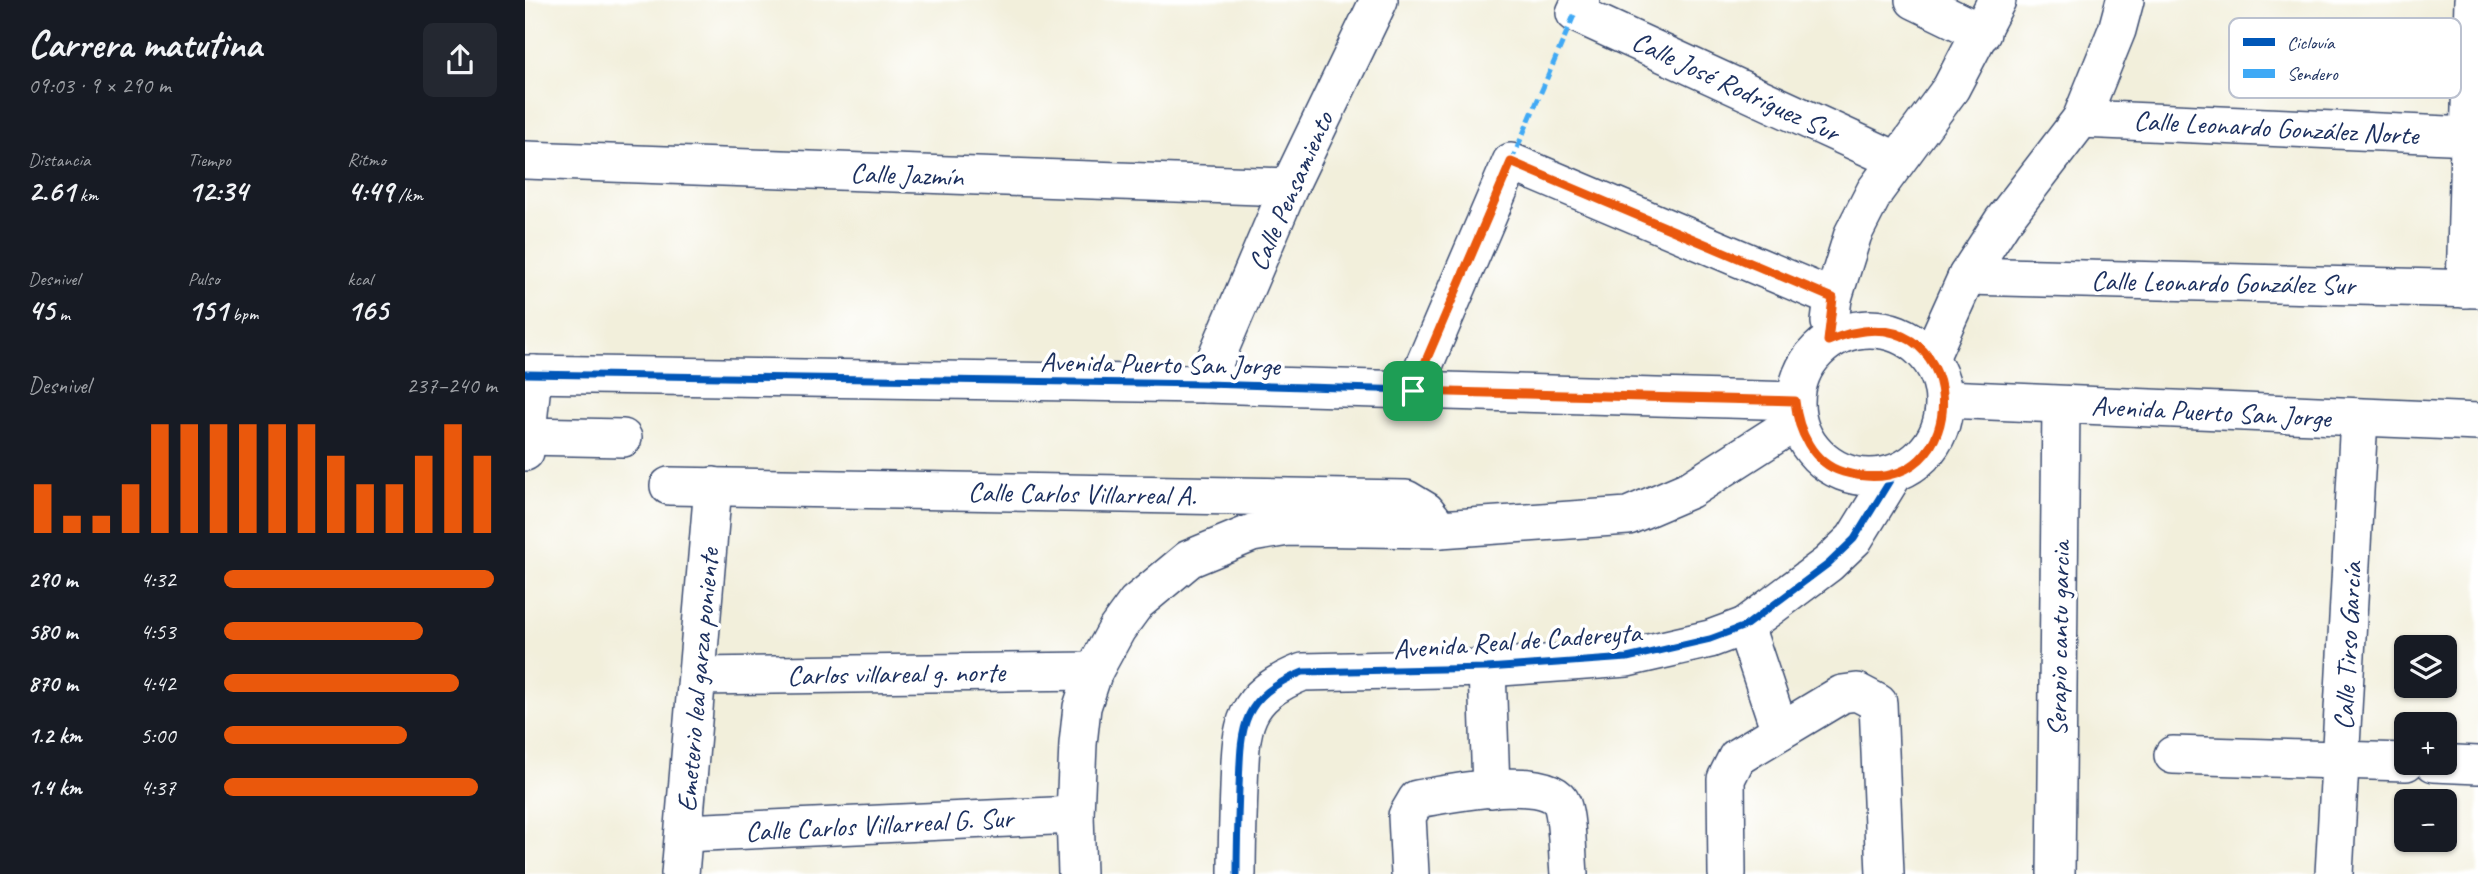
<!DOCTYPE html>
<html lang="es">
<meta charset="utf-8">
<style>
:root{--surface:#171b24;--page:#242831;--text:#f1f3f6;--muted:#9ea1a6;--accent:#ea580c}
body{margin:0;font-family:Caveat,sans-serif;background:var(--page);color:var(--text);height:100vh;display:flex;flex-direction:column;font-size:26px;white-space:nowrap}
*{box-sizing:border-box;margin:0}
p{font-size:23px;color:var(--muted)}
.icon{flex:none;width:38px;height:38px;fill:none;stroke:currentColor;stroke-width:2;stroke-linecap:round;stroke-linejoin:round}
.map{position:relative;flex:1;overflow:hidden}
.sheet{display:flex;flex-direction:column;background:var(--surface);width:525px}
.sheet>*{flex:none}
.fabs{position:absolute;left:1869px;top:635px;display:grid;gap:14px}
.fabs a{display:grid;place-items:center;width:63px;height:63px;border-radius:10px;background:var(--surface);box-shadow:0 2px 5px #0004;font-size:35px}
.pin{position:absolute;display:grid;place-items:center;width:60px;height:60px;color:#fff;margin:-30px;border-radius:14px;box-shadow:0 4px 10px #0006}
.round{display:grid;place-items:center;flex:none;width:74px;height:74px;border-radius:10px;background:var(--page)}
.overview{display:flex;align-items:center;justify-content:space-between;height:119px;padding:0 28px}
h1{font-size:38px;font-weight:600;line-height:52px}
.metrics{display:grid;grid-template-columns:repeat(3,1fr);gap:10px;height:119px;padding:7px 28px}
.metrics div{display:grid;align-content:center}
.metrics b{font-size:30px;font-weight:600}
.metrics small{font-size:19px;font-weight:400}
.metrics p{font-size:19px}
.chart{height:196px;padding:14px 28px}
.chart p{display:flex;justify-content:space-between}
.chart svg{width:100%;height:126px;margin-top:7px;stroke:var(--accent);stroke-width:6}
ul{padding:0 28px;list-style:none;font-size:23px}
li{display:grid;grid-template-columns:112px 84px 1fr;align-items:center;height:52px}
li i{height:18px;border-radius:9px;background:var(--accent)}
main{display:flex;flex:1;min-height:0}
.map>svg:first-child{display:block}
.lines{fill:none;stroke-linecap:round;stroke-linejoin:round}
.minor-casing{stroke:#3b4c71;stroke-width:40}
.minor{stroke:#fff;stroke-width:37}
.quiet{stroke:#3fa9f5;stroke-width:5;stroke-dasharray:10 5;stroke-linecap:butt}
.cycleway-casing{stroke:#fff;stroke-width:11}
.cycleway{stroke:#0057b8;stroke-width:7}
.route-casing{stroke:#fff;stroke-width:14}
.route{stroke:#ea580c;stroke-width:9}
.labels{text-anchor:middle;stroke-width:7;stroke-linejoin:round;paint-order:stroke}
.street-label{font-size:28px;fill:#1b2f5e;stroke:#fff}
.key{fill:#fff;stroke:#bbc1cf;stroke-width:2}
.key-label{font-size:19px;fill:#1b2f5e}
</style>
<main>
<section class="sheet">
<div class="overview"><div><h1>Carrera matutina</h1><p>09:03 · 9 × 290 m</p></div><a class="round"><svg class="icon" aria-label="share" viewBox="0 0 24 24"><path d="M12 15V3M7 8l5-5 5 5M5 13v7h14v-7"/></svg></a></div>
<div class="metrics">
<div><p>Distancia</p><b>2.61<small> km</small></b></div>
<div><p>Tiempo</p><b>12:34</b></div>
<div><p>Ritmo</p><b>4:49<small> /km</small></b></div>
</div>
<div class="metrics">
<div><p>Desnivel</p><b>45<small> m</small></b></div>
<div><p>Pulso</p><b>151<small> bpm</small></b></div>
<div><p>kcal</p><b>165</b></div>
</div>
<div class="chart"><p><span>Desnivel</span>237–240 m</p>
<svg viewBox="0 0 160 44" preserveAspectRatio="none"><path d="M5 44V27M15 44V38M25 44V38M35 44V27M45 44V6M55 44V6M65 44V6M75 44V6M85 44V6M95 44V6M105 44V17M115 44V27M125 44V27M135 44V17M145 44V6M155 44V17"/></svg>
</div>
<ul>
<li><b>290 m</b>4:32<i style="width:99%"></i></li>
<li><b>580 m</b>4:53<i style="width:73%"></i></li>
<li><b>870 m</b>4:42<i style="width:86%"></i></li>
<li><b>1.2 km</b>5:00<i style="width:67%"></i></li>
<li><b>1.4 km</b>4:37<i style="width:93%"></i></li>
</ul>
</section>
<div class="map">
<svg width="1953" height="874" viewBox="0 0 1953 874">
<rect width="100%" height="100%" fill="#fff"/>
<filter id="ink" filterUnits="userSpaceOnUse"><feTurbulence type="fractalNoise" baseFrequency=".0143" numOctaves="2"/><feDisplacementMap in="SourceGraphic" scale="14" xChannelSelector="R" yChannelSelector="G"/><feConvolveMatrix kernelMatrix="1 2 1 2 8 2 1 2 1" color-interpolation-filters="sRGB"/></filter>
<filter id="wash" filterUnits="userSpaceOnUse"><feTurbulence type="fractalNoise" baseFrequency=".00686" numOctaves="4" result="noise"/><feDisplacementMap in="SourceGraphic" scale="28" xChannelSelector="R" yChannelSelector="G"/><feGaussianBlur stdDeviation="1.57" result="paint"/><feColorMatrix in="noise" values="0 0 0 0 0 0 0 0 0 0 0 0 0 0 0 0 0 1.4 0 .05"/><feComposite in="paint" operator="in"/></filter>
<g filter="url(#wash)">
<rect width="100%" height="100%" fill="#f2efdb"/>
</g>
<g filter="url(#ink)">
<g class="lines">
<defs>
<g id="minor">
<path d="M1056,0L1050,13L1371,160"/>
<path d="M1389,0L1457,33"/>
<path d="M1556,119L1946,136"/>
<path d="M0,160L764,187"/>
<path d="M1442,276L1953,289"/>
<path d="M1940,289L1948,0"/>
<path d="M1305,322L1308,298L1328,234L1350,191L1426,88L1472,0"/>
<circle cx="1345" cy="403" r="74"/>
<path d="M1405,358L1442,276L1477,222L1556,119L1592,30L1600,0"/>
<path d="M0,374L680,384L1270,401"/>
<path d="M680,384L764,187L854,0"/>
<path d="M888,391L986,162L1308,298"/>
<path d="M1420,399L1953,422"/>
<path d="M0,436L98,438"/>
<path d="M0,452L8,374"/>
<path d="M144,486L881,499L901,511L915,529"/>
<path d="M1220,626L1255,731"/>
<path d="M962,668L966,789"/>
<path d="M174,676L569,671"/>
<path d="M1648,755L1881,762"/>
<path d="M1909,763L1953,765"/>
<path d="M159,833L550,815"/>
<path d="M155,874L188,486"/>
<path d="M552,874L550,815L553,744L557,707L569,671L592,629L611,603L664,559L727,533L763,527L915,529L1103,516L1166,489L1272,421"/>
<path d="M712,874C712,845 713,816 714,788C716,727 715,697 778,672L962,668L1102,658L1185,639L1220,626L1303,564L1329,539L1369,474"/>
<path d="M885,874L882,816L892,799C920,795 1024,772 1037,804C1043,821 1042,855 1044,874"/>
<path d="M1202,874L1201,779L1212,757L1317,694L1332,692L1353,703L1360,874"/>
<path d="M1531,874L1536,405"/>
<path d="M1809,874L1834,418"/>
</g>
</defs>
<use href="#minor" class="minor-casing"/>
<use href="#minor" class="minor"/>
<path class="quiet" d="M986,162L1050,13"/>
<defs>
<g id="cycleway">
<path d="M0,374L680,384L1270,401"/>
<path d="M712,874C712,845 713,816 714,788C716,727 715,697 778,672L962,668L1102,658L1185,639L1220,626L1303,564L1329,539L1369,474"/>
</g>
</defs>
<use href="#cycleway" class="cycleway-casing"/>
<use href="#cycleway" class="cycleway"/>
</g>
</g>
<g class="lines" filter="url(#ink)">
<defs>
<path id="route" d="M986,162L1308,298L1303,341C1449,279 1457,511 1318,472C1287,463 1273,430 1270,401L888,391Z"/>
</defs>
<use href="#route" class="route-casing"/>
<use href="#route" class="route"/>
</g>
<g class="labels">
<g class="street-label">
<text transform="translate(1211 86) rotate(25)" y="10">Calle José Rodríguez Sur</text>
<text transform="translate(1751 127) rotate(3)" y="10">Calle Leonardo González Norte</text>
<text transform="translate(382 174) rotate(2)" y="10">Calle Jazmín</text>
<text transform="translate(765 191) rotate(-66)" y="10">Calle Pensamiento</text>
<text transform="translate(1698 282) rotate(1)" y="10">Calle Leonardo González Sur</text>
<text transform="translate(635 363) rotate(1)" y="10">Avenida Puerto San Jorge</text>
<text transform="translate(1686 411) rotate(3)" y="10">Avenida Puerto San Jorge</text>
<text transform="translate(557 493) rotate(1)" y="10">Calle Carlos Villarreal A.</text>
<text transform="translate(1533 639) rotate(-89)" y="10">Serapio cantu garcia</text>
<text transform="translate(992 640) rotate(-4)" y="10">Avenida Real de Cadereyta</text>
<text transform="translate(1822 646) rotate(-87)" y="10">Calle Tirso García</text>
<text transform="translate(371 673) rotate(-1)" y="10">Carlos villareal g. norte</text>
<text transform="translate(172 680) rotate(-85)" y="10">Emeterio leal garza poniente</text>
<text transform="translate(354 824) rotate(-3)" y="10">Calle Carlos Villarreal G. Sur</text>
</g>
</g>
<rect x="1704" y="18" width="232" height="80" rx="10" class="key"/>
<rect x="1718" y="38" width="32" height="8" fill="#0057b8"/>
<rect x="1718" y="69" width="32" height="9" fill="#3fa9f5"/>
<g class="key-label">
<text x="1762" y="49">Ciclovía</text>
<text x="1762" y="80">Sendero</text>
</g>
</svg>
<div class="fabs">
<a><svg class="icon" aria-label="layers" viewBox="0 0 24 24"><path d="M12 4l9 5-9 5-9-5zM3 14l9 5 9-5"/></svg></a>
<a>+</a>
<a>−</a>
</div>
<div class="pin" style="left:888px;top:391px;background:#1e9e55"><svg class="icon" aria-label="arrive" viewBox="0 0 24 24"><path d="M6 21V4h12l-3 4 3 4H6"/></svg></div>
</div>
</main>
